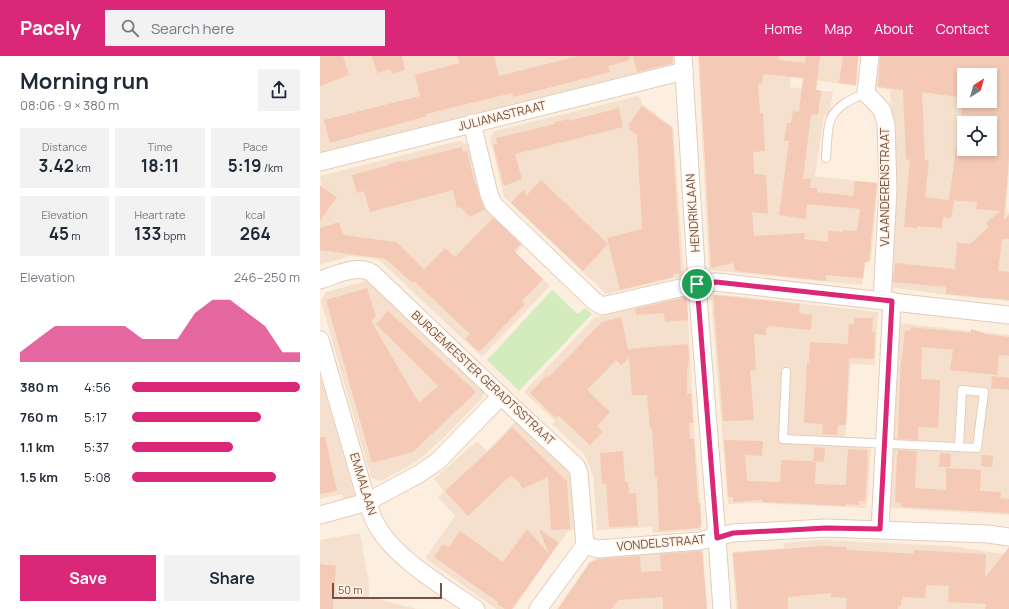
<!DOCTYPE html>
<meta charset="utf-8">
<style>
:root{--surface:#fff;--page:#f2f2f3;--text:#1f2937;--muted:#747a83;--accent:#db2777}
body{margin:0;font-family:Manrope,sans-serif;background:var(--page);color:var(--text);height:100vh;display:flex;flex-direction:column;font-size:15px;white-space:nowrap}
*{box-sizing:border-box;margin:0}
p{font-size:13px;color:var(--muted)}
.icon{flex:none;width:22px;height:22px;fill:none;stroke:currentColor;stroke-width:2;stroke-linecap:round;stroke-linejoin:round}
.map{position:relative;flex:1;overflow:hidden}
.panel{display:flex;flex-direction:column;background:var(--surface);width:320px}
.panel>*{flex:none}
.needle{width:26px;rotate:37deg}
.controls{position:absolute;left:637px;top:12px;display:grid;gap:8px}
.controls a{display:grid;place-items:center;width:40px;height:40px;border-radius:0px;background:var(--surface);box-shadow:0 2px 6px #0003;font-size:20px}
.scale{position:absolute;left:12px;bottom:10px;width:110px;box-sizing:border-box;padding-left:4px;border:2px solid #755246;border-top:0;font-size:11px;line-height:14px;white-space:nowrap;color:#755246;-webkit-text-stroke:3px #fff3e6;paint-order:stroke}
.pin{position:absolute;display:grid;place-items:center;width:34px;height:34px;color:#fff;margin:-17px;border:2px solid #fff;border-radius:50%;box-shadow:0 1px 4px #0007}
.round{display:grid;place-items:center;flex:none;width:42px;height:42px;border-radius:0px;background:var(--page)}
.headline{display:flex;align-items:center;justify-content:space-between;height:68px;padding:0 20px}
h1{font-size:22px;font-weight:700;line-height:30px}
.metrics{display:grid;grid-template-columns:repeat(3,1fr);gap:6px;height:68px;padding:4px 20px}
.metrics div{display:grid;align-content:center;border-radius:0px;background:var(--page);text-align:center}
.metrics b{font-size:17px;font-weight:700}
.metrics small{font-size:11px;font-weight:400}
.metrics p{font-size:11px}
.chart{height:112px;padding:8px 20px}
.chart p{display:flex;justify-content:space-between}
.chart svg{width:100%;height:72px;margin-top:4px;fill:var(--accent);opacity:.7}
.action{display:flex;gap:8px;margin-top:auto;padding:8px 20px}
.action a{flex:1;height:46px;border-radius:0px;background:var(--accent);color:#fff;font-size:16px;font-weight:700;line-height:46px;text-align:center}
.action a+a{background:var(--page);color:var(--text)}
ul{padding:0 20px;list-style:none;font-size:13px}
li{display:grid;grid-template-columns:64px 48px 1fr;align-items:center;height:30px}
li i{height:10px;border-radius:5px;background:var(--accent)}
header{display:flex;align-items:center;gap:24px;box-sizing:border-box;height:56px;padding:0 20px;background:var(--accent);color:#fff}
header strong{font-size:19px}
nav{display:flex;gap:22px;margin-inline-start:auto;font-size:14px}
.search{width:280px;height:36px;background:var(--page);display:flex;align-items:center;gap:10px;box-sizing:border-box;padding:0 14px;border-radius:0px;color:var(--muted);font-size:15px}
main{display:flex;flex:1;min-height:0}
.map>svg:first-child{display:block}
.residential{fill:#f5e0cd;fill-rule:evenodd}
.green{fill:#d4ebbd}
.building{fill:#f4c9b5;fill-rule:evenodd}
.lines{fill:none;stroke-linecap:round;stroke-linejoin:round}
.service-casing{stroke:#e4ccbe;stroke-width:10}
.minor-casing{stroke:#e4ccbe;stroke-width:19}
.service{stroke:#fff;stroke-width:8}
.minor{stroke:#fff;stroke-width:17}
.route-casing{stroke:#fff;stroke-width:8}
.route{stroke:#db2777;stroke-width:5}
.labels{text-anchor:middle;stroke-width:3;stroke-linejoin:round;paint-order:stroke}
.street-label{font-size:12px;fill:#755246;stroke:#fff3e6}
</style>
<header>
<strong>Pacely</strong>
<div class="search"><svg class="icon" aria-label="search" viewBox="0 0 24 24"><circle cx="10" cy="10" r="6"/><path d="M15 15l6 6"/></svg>Search here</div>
<nav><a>Home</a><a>Map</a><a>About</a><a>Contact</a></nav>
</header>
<main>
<section class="panel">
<div class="headline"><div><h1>Morning run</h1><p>08:06 · 9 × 380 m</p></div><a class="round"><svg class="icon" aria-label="share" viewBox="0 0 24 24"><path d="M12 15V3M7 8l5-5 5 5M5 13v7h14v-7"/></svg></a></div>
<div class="metrics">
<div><p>Distance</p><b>3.42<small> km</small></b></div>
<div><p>Time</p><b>18:11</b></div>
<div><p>Pace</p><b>5:19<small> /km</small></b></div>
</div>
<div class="metrics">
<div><p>Elevation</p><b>45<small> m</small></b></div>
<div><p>Heart rate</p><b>133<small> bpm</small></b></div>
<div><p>kcal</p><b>264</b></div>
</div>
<div class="chart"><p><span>Elevation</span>246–250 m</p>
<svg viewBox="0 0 160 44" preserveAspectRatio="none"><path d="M0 44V38L10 30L20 22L30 22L40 22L50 22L60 22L70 30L80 30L90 30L100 14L110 6L120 6L130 14L140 22L150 38L160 38V44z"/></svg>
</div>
<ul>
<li><b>380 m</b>4:56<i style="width:100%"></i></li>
<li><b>760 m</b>5:17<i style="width:77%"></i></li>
<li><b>1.1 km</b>5:37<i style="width:60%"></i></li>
<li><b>1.5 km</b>5:08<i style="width:86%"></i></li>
</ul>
<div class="action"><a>Save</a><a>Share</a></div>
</section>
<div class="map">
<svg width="689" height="553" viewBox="0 0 689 553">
<rect width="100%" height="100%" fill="#fdefdf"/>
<g class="residential">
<path d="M0,0H351L353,8L0,97Z"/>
<path d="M378,0H539L536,30L471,21L470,31L513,36L509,60L504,59L495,120L558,127L551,205H546L542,229L389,214Z"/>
<path d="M558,0H689V114L686,154L689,157V245L626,239L570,231L575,162L569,161L573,105L570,34L555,31ZM644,19H670V45H644ZM644,67H670V93H644Z"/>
<path d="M318,40L320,42L323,49L353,71L364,220L286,238L184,141L170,82L175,75Z"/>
<path d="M138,85L148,88L166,153L203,188L196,197L230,230L162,301L58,203L30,200L0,209V130L1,128L0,120Z"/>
<path d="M46,225L50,226L164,335L163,341L121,384L96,406L61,425L51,422L1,245L6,236Z"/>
<path d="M397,238L558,256L555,309L531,308L525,380L551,394L547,452L437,447L408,448L391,242Z"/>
<path d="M364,240L367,243L375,387L382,465L381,474L333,477L332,471L277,474L273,419L268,407L264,398L232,368L235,365L204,336L274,262Z"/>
<path d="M578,267L689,279V459L570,452Z"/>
<path d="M0,319L36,444L25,447L22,438L0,443Z"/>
<path d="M196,365L252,419L254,473L247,476L193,553H176L105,502L135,460L118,441L124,435L114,423L157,385L167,395Z"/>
<path d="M40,477L49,529V541L97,553H0V484Z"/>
<path d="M500,484L632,490L689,499V553H416L412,496L464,492L463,487Z"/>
<path d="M383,493L387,553H237L269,506L281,500Z"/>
</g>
<path class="green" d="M232,234L258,258L265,252L272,258L199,335L167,304Z"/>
<g class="building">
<path d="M0,0H23L29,19L0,30Z"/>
<path d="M52,0H82L85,14L72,18L70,13L57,17Z"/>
<path d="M137,0H174L179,20L259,0H309L310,4L288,10L290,16L193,41L192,37L106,58L107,60L10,87L4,64L100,40L95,19L140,7Z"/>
<path d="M313,0H353V7L317,16Z"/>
<path d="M379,0H459V4L485,7L486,0H500L496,34L501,35L498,59L491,58L483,123H491L490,132H497V136L533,140L535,125L557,127L549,206H545L543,222L506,219V225L415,215L413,207L391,212ZM443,18L483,22L479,56L473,55L471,67H467L464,85H469L459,159L486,163L487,148L540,153L537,175L523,174V176L508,175V186L484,183L485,177L434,180L432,156L448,158L446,119L434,118L433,96L445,95L443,57H440L438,28H442Z"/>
<path d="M523,0H538L536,29L519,27Z"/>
<path d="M560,0H689V101L684,164L689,159V183H682L678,215L689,216V244L626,238V231L573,226L575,207L635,213L637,187L650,188L669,171L666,167L680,155L656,153L657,146L629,144L636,93H670V64L641,59L643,45H670V19H644V42L602,36L605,104L609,105L605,141L634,145L631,162L623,161L622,172L598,170V172L584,171L590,103L586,104L583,34L558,31Z"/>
<path d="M322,50L352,72L361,217L353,218V221L300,234L287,182L322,173L317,79L308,73L312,69L308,70Z"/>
<path d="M299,52L303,71L195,98L202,123L184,130L173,89L177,88L176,82L235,68V66L249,63V65Z"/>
<path d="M142,91L143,96L147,95L155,128H156L160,142L165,153L150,161L140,151L137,152L133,134L50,156L44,135L37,137L32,119L69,109L68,108L82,105V106Z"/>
<path d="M221,124L288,188L263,215L191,147L204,133L206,140Z"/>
<path d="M0,130L17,141L0,165Z"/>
<path d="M173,162L201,188L194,195L223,223L202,245L205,248L159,296L145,283L150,278L94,225L92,227L66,203L0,194V172L19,166L23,179L76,186L104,213L125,192L135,201Z"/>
<path d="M47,232L56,261L51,265L99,347L118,330L56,268L68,255L156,336L93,396L52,407L6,244Z"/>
<path d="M393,239L480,248L479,257L492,259L491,274L448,270V272H446V279L434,278L436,314H430L434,364L403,365Z"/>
<path d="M367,241L368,264L345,266L344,257L316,259L315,253Z"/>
<path d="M301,261L308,293L368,288L369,305L367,314V338L371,337L373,367H369L370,383H374L378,447H380L381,468L379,472L339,475L337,421L335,422L332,372H330L327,339H312L309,302L301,309L296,304L267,334L290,356L277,370L283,376L270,389L239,360L236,362L210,337L227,319L229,321L282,266Z"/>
<path d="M535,262H553L552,275L555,276L554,303L529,302L526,369H518L517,379L502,378L503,368L484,367L487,306H489L490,286L528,288L529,268H534Z"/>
<path d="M591,271L651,277V273L664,277V278L689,281V300L679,299L677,319L630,314L633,294L602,291L601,323L620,324V333L618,372L598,371V384L578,383V375L581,303H582L585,274L590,275Z"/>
<path d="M672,320L689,322V334L671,332Z"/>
<path d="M192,371L247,425L250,473L231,474L228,421L202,433L200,427L191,419L148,460L125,435L175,389Z"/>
<path d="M0,381H5L17,435L0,438Z"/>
<path d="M404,384L443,385L442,400L425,399L427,425L460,426L461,404L489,405L496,406L495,428L526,429L528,393L547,394L548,404L545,445H539V449L526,448V450L442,446V444L413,446V441H408Z"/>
<path d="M494,391L505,392L504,406L493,405Z"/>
<path d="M578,394L597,395L595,432L626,434V412L661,414L660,435L681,436L680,442L689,443V457L581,451V447L575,446L577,399H578Z"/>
<path d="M303,395L305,426H308L309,437H316L318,470L289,471L286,427L282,428L280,397Z"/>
<path d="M620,397L631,398L630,411H619Z"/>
<path d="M662,399L673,400L672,411L661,410Z"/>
<path d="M207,473L229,498L219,473L239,487L192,553H185L177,548L178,546L114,501L123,488L129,491L140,475L183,506Z"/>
<path d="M504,490L527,491V494L582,497L593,498L594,494L666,498L665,522L689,491V553H665L666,548L628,546L629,530L606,529L605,542L583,541V544H581V550H578V553H526L527,542L511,541V537L468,541V553H418L413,497Z"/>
<path d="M382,495L387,553H343V541L298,544L291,553H238L270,507L279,503L320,500L321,516L341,515L340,498Z"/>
<path d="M0,508L16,510L13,553H0Z"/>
</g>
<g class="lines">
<defs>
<g id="service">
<path d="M506,102C507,92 507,74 510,65C516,49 532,43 546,37"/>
<path d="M466,316L463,383L657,392L664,336L642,334L639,391"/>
</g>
<g id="minor">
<path d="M363,0L377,228L397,482L402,553"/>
<path d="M550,0L546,37L562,54L566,68L568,133L562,244"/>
<path d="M152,67L169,138L173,148L274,245L282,250L377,228L396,226L689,259"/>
<path d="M0,106L364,15"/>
<path d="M0,224C16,219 37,208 52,217L181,340L256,410L259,417L265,489"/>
<path d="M0,284L47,446C50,453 52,460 55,466C72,501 124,531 156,553"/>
<path d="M0,459L47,446L99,418L118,405L181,340"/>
<path d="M560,473L572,245"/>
<path d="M218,553L265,489L278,493L379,485L413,477L506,472L668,478L689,481"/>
</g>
</defs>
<use href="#service" class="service-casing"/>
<use href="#minor" class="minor-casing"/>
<use href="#service" class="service"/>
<use href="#minor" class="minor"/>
</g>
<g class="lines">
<defs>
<path id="route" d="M396,226L572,245L560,473L506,472L413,477L397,482L377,228Z"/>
</defs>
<use href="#route" class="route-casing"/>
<use href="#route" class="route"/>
</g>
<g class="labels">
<g class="street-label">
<text transform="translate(182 60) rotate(-14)" y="4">JULIANASTRAAT</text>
<text transform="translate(565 131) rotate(-90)" y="4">VLAANDERENSTRAAT</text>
<text transform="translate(373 157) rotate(-94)" y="4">HENDRIKLAAN</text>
<text transform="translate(163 322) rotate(43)" y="4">BURGEMEESTER GERADTSSTRAAT</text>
<text transform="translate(43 428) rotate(73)" y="4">EMMALAAN</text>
<text transform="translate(341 487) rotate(-5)" y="4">VONDELSTRAAT</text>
</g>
</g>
</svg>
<div class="controls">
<a><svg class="needle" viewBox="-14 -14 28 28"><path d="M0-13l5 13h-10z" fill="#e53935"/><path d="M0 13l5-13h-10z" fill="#747a83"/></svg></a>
<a><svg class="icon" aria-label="locate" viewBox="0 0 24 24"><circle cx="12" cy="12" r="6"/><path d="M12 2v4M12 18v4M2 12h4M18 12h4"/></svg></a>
</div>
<div class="scale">50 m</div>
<div class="pin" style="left:377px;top:228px;background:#1e9e55"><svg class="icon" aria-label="arrive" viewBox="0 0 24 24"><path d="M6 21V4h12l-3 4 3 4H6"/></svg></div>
</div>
</main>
